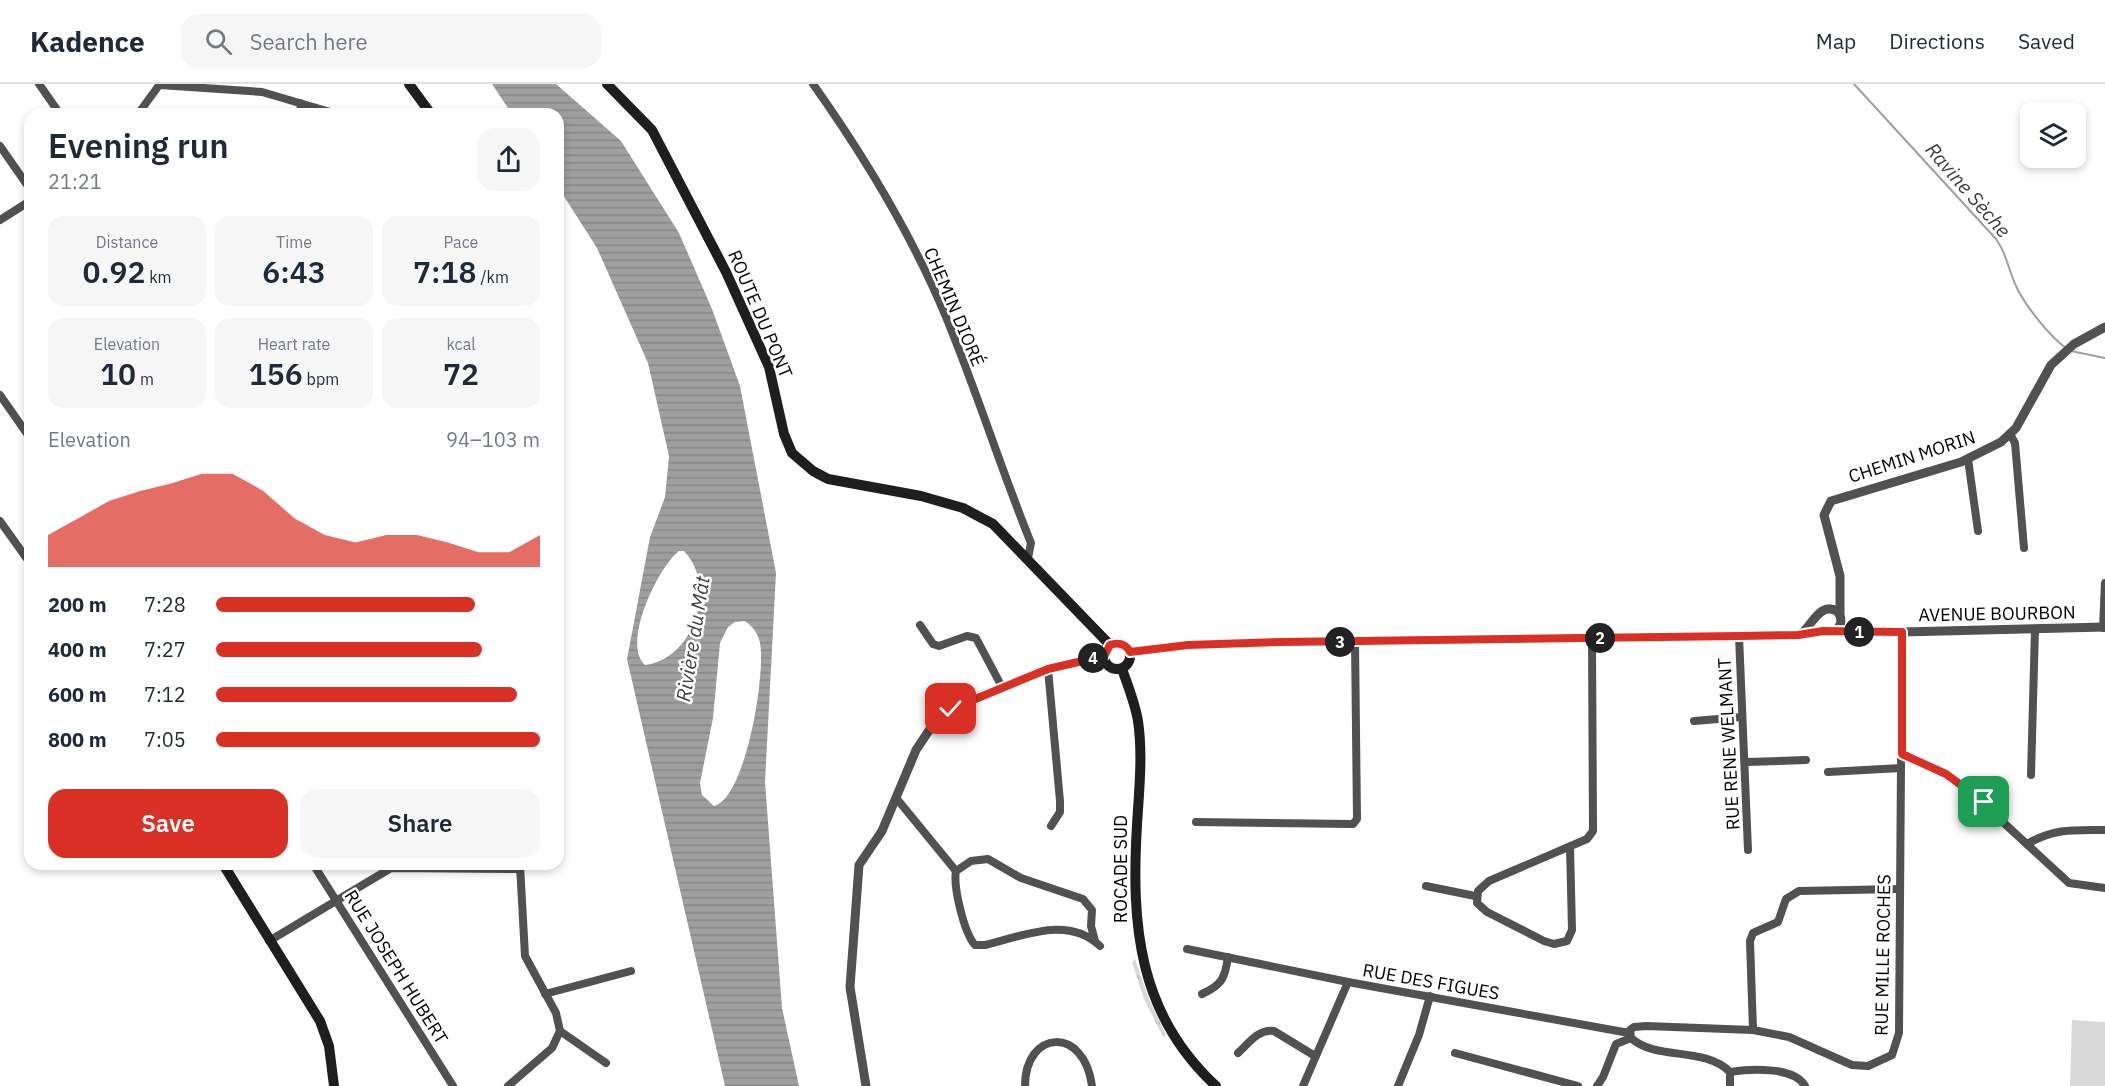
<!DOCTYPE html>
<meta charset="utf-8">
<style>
:root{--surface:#fff;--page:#f6f6f7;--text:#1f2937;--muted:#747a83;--line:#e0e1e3;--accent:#d93025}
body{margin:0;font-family:"IBM Plex Sans",sans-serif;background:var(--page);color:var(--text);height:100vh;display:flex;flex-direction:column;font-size:22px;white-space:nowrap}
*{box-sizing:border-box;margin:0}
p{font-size:20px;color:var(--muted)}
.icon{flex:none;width:33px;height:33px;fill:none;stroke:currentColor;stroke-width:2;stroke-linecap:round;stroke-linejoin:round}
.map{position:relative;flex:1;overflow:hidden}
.drawer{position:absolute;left:24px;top:24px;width:540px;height:762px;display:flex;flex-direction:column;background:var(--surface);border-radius:18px;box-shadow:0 3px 9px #0003}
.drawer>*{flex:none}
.buttons{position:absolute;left:2020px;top:18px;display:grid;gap:12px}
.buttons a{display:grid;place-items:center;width:66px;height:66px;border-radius:12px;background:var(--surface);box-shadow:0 3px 9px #0003;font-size:30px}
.pin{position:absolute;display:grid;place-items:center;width:51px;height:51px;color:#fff;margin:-26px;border-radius:12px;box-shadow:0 3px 9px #0006}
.km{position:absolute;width:30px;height:30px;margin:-15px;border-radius:50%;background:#222;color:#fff;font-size:16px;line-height:30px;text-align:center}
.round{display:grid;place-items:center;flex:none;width:63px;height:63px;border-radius:18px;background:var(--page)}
.head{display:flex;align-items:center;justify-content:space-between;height:102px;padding:0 24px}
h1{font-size:33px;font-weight:600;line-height:45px}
.metrics{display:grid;grid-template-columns:repeat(3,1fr);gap:9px;height:102px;padding:6px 24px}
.metrics div{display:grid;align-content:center;border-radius:15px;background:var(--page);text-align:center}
.metrics b{font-size:30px;font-weight:600}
.metrics small{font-size:16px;font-weight:400}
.metrics p{font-size:16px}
.chart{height:168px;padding:12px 24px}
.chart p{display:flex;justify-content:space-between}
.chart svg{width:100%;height:108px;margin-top:6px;fill:var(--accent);opacity:.7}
.action{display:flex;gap:12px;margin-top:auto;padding:12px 24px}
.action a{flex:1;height:69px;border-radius:18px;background:var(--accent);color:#fff;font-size:24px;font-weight:600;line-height:69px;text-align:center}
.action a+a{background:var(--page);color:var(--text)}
ul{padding:0 24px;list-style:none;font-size:20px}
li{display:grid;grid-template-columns:96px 72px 1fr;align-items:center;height:45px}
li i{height:15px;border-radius:8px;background:var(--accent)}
header{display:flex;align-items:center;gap:36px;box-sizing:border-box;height:84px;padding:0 30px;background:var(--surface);border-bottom:2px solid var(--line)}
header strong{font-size:28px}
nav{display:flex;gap:33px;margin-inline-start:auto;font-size:21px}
.search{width:420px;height:54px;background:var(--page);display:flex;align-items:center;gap:15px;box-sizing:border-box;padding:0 21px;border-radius:18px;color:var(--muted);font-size:22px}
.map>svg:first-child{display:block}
.grass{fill:url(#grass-tufts)}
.park{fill:#d8d8d8}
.water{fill:url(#water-rules);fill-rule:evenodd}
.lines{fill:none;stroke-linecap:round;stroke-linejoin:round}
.stream{stroke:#9f9f9f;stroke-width:2}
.minor{stroke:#515151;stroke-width:8}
.tertiary{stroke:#515151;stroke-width:9}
.secondary{stroke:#1e1e1e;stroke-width:10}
.route-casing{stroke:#fff;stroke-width:12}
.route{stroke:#d93025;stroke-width:8}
.labels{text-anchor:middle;stroke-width:5;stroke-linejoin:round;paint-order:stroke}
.street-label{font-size:18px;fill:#000;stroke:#fff}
.water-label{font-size:20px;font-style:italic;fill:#404040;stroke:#fff}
</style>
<header>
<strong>Kadence</strong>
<div class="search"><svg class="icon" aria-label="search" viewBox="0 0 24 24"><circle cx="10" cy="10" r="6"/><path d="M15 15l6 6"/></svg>Search here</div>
<nav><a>Map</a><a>Directions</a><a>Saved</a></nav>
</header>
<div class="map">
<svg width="2105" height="1002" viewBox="0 0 2105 1002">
<defs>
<pattern id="grass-tufts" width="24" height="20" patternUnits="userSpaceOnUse" patternTransform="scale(1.5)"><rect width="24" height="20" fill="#d8d8d8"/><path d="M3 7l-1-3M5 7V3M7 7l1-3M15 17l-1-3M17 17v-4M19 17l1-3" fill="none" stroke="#b8b8b8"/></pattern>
<pattern id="water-rules" width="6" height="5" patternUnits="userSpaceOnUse" patternTransform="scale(1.5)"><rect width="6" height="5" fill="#9f9f9f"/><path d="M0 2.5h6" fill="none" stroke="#878787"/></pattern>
</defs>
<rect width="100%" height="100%" fill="#fff"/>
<path class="grass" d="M1135,875L1148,913L1166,951L1163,953L1144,915L1132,878Z"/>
<path class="park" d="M2072,936L2105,938V1002H2070Z"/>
<path class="water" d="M492,0H556L621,57L679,149L712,225L740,302L776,489L765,698L782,924L799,1002H725L627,575L650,453L665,413L669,372L648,279L597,164L558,103V30H512ZM679,467H684C718,502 694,575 645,581C621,560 658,483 679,467ZM745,537C753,543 758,549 760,559C766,589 746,714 714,722L702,711L700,699L713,634L720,559L728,543L735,538Z"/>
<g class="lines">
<g class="stream">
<path d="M1854,0L1996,155C2007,170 2008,185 2016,202C2024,220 2050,253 2066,264"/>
<path d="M2071,267L2105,274"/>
</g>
<g class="minor">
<path d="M39,0L60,30"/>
<path d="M813,0C864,72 912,151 946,233C977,308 1001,385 1031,459L1028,474"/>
<path d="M160,1L262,8L337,30"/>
<path d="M300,19L302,30"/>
<path d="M138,30L160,0"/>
<path d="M0,62L30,105"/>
<path d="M0,136L30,117"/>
<path d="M0,311L30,354"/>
<path d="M2010,350L2015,359L2024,464"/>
<path d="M1968,375L1978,447"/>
<path d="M0,437L30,479"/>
<path d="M920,541L933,560L939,562L967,552L976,554L1002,603"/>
<path d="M2103,544L2105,499"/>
<path d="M1739,552L1748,766"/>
<path d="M1048,585L1060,717V728L1051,742"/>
<path d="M1694,637L1742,633"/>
<path d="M1902,670L1929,681L1967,705L2069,799L2105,804"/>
<path d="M1747,678L1806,676"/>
<path d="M1828,688L1901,684"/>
<path d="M2031,691L2035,545"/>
<path d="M897,715L956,787"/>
<path d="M1196,738L1353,740L1357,735L1355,557"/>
<path d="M2027,760C2055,744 2074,746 2105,746"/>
<path d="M1570,763L1572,846L1567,857L1554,860L1544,857L1487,828L1477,819L1478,807L1489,797L1587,755L1593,747L1592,554"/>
<path d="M313,780L453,1002"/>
<path d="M1426,802L1475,812"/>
<path d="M269,857L391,784L520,785"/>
<path d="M1095,857L1091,842L1092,826L1083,815L1021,794L988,775L971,777L956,787C953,802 964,849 975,861H985C1023,852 1068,831 1100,862"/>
<path d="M1187,865L1348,898L1629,949"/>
<path d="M545,910L631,887"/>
<path d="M1202,910C1222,901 1225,894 1228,873"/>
<path d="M1753,946L1750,857L1753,849L1778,838L1786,815L1799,807L1899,805"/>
<path d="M560,947L606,979"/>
<path d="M1238,969C1249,959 1258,945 1274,947L1315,972"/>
<path d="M1455,969L1578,1002"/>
<path d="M1730,988C1749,985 1794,982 1805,1002"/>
<path d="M508,1002L552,964L560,947L556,929L525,872L520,781"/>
<path d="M1025,1002C1025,946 1084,941 1092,1002"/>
<path d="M1303,1002L1348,898"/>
<path d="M1398,1002L1419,951L1430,912"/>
<path d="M1597,1002L1603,993L1616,960L1631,954"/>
<path d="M1730,1002V988C1704,962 1656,977 1631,954L1630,946L1634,943L1646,942L1753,946L1789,953L1852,981L1868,982L1892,971L1899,949L1902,548"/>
</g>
<g class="tertiary">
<path d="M1840,530V492L1824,431L1831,417L1961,378L2001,358L2016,344L2051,281L2074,260L2105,243"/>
<path d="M1801,550C1813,540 1820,518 1837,527C1843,534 1842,542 1835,547"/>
<path d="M1130,568L1188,561L1281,558L1798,551L1823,547L1902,548L2105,543"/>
<path d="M866,1002L850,903L859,781L882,747L916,666L932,642L961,619L1048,585L1104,572"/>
</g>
<g class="secondary">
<path d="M409,0L431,30"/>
<path d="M607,0L652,46L726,188L769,283L784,350L792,369L813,387L828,395L921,412L963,424L993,440L1110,561"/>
<circle cx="1117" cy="572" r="13"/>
<path d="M1122,585C1128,602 1135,619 1138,637C1143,671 1139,707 1137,741C1131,841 1138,930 1216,1002"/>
<path d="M223,780L320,937L329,962L334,1002"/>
</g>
</g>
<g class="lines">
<defs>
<path id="route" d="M951,625L1048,585L1104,572L1110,561C1118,558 1126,560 1130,568L1188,561L1281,558L1739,552L1798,551L1823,547L1902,548V670L1946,690L1984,718"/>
</defs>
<use href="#route" class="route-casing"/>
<use href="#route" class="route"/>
</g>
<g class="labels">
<g class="street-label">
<text transform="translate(954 223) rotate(67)" y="6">CHEMIN DIORÉ</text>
<text transform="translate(760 230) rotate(67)" y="6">ROUTE DU PONT</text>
<text transform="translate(1912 373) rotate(-18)" y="6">CHEMIN MORIN</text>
<text transform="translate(1997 530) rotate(-1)" y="6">AVENUE BOURBON</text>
<text transform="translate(1729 660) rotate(-93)" y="6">RUE RENE WELMANT</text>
<text transform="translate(1121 785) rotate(-90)" y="6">ROCADE SUD</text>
<text transform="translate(1883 871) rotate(-89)" y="6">RUE MILLE ROCHES</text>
<text transform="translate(396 883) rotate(58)" y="6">RUE JOSEPH HUBERT</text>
<text transform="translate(1431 898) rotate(10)" y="6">RUE DES FIGUES</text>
</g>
<g class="water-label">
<text transform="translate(1968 106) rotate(49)" y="7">Ravine Sèche</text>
<text transform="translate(693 555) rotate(-81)" y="7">Rivière du Mât</text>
</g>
</g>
</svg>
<div class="buttons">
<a><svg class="icon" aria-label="layers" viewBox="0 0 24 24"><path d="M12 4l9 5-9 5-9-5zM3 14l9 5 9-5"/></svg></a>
</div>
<div class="pin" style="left:1984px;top:718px;background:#1e9e55"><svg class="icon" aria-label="arrive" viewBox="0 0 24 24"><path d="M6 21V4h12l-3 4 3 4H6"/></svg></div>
<div class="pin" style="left:951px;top:625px;background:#d93025"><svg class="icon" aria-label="check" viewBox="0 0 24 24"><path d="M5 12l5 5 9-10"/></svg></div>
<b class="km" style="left:1859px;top:548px">1</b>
<b class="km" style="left:1600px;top:554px">2</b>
<b class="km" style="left:1340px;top:558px">3</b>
<b class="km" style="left:1093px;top:574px">4</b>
<section class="drawer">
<div class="head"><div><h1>Evening run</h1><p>21:21</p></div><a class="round"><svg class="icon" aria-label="share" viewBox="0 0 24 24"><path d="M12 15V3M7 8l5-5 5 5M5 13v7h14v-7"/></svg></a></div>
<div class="metrics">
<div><p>Distance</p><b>0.92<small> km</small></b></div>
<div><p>Time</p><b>6:43</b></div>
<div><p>Pace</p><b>7:18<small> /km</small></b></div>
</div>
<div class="metrics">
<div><p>Elevation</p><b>10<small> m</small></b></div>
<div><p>Heart rate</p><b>156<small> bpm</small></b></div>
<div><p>kcal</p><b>72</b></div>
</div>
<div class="chart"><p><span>Elevation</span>94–103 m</p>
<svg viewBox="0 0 160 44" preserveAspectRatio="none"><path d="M0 44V31L10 24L20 17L30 13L40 10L50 6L60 6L70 13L80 24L90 31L100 34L110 31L120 31L130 34L140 38L150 38L160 31V44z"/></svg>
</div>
<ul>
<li><b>200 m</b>7:28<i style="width:80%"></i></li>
<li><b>400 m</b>7:27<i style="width:82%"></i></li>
<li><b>600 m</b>7:12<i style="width:93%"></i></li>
<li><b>800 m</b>7:05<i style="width:100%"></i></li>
</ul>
<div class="action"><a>Save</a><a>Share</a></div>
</section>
</div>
